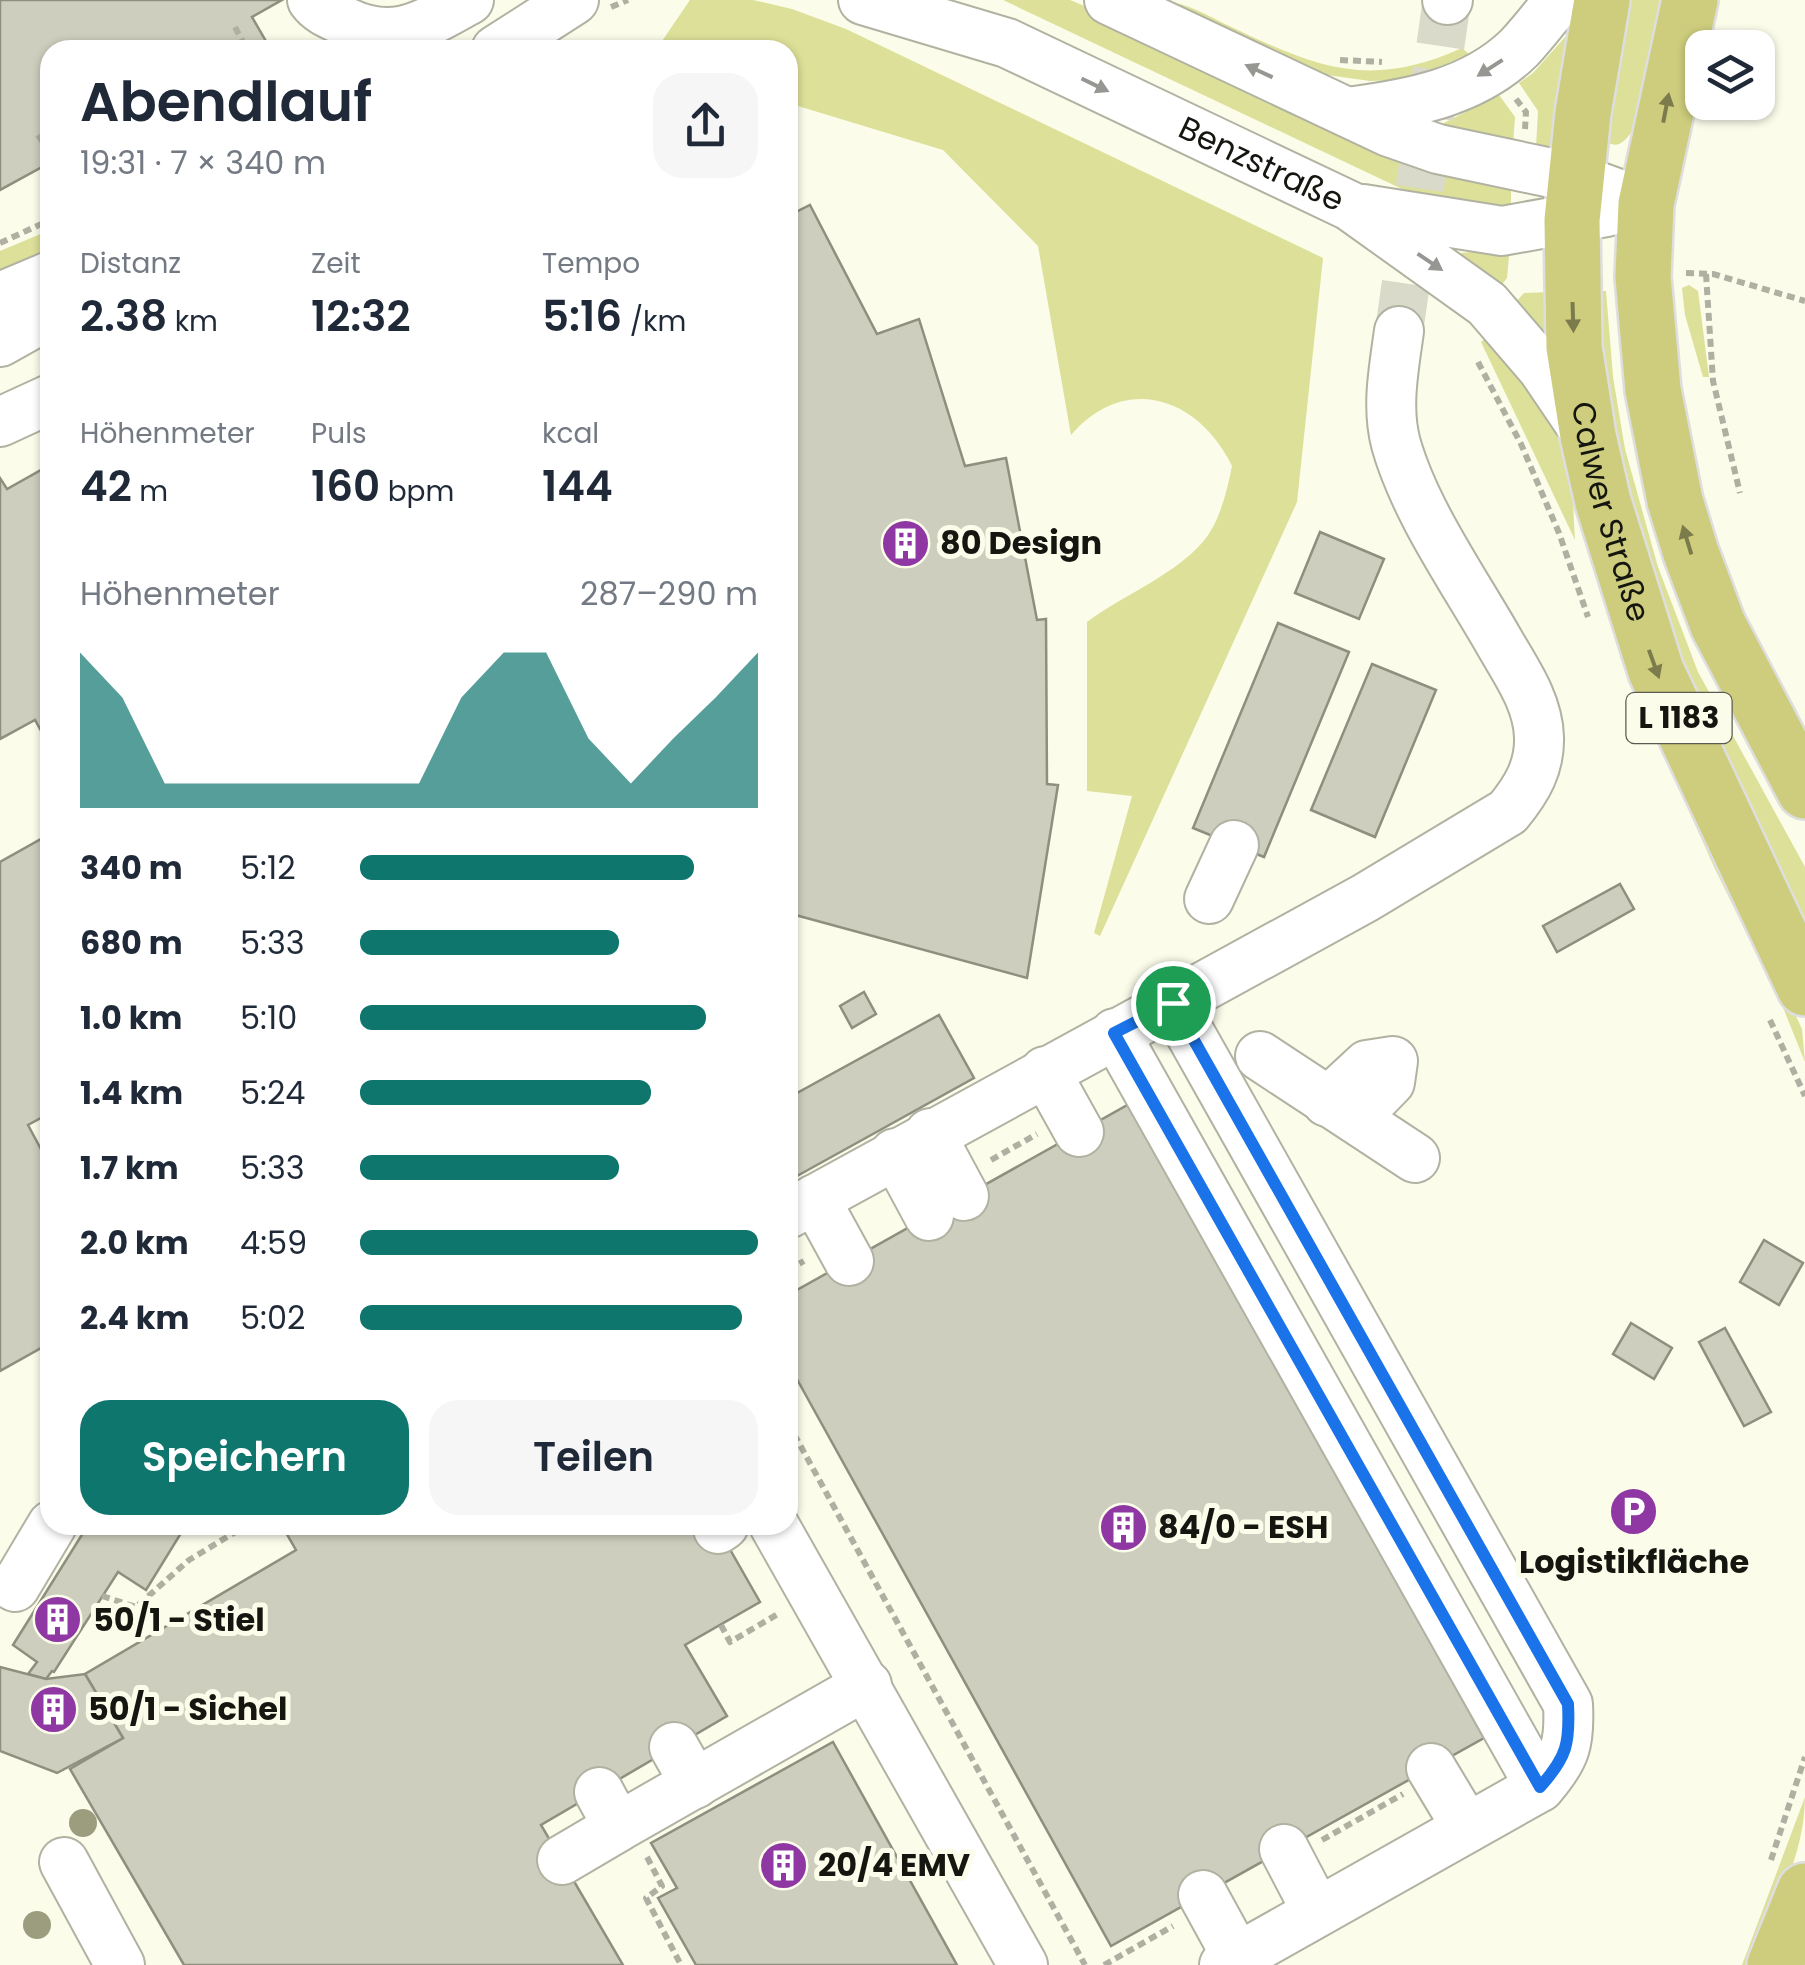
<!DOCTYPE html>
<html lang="de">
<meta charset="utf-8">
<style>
:root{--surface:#fff;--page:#f6f6f7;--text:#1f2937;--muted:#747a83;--accent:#0f766e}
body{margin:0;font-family:Poppins,sans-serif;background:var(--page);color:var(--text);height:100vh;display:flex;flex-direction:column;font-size:38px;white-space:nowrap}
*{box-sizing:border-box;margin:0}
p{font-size:32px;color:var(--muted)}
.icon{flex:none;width:55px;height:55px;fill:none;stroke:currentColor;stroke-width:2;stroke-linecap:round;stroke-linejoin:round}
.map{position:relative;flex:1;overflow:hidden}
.drawer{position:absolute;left:40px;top:40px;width:758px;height:1495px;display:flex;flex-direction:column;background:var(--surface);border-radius:30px;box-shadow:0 2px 8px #0004}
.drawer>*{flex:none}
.fabs{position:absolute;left:1685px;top:30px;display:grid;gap:20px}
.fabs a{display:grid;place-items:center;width:90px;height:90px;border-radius:20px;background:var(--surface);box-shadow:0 2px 8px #0004;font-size:50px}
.pin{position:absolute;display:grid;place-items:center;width:85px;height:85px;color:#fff;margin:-42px;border:5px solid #fff;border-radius:50%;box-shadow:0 2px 10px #0007}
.round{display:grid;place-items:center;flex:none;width:105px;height:105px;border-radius:30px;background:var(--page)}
.head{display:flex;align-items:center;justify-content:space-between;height:170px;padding:0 40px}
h1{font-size:55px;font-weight:600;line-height:75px}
.metrics{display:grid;grid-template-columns:repeat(3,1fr);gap:15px;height:170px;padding:10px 40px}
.metrics div{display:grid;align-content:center}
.metrics b{font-size:42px;font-weight:600}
.metrics small{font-size:28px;font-weight:400}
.metrics p{font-size:28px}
.chart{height:280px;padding:20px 40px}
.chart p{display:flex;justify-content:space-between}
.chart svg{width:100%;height:180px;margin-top:10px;fill:var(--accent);opacity:.7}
.cta{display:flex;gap:20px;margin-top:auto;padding:20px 40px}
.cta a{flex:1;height:115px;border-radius:30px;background:var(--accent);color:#fff;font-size:40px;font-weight:600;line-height:115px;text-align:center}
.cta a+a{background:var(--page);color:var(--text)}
ul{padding:0 40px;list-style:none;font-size:32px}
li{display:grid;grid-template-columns:160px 120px 1fr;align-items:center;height:75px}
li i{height:25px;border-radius:12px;background:var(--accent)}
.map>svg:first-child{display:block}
.green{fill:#dde098}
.building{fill:#cdcebd;stroke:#8e8f7f;stroke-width:2.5}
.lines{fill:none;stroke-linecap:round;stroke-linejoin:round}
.minor-tunnel{stroke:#d9dac9;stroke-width:48;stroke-dasharray:48 24;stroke-linecap:butt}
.minor-casing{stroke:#b1b2a1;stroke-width:52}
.major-casing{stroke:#dedede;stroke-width:60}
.path{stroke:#afb0a2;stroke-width:6;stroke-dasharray:8 5;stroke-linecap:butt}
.minor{stroke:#fff;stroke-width:48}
.major{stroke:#cdcd7d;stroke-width:55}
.tree{fill:#9c9d7e}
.oneway{fill:#969693}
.oneway2{fill:#7b7b4c}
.route-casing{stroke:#fff;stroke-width:20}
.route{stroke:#1a73e8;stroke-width:12}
.labels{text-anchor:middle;stroke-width:10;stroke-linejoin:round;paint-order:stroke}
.shield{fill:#fbfcea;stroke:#5b5b51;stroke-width:2.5}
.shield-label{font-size:30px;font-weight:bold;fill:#161610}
.street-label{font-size:32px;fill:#161610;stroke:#fbfcea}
.poi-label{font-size:32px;font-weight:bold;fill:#161610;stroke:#fbfcea;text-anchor:start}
</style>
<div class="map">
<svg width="1805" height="1965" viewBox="0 0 1805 1965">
<rect width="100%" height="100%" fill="#fbfcea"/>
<g class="green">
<path d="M690,0H753L792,9L846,29L1323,258L1297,502L1100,936L1094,933L1132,796L1087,791V622C1124,594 1192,568 1213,527C1223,508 1228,486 1232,466C1199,398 1126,372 1071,435L1038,246L943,150L788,103V50H656Z"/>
<path d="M1003,0H1070L1511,184V210L1421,198Z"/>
<path d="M1153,0C1181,0 1201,12 1225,24C1314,66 1367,91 1462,48L1469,54L1423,74L1394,80L1370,81L1313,73Z"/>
<path d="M1626,0H1671C1664,28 1646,134 1619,144C1613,146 1610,143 1604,141Z"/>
<path d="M1566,36H1569L1553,150L1536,147L1538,111L1519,83L1533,73Z"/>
<path d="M1499,95L1515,117L1513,144L1438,126Z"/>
<path d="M50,230V246L17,277L0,284V251Z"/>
<path d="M1471,252L1509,256L1507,278L1499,288L1460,258L1461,253Z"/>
<path d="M1689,285L1698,291L1709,377H1703L1685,315L1682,288Z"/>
<path d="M1594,291H1606L1613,377L1625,449L1658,567L1698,672L1805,867V936L1681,668L1624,507Z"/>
<path d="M1550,292L1547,335L1515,303L1524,293Z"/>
<path d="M1488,336C1516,372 1553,409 1566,454C1574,481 1573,512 1575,540L1481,342Z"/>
<path d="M1619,655L1645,695L1802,1029L1805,1062L1782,1005L1715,869Z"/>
<path d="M1805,1797C1805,1855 1773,1912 1751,1965H1742Z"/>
</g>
<g class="building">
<path d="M0,0H282L252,17L267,43L253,50H50V177L44,166L0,190Z"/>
<path d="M810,205L877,334L919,319L965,466L1006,458L1037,620L1046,619L1047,784L1058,785L1027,978L788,913V216Z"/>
<path d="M50,465V747L35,720L0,739V478L7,489Z"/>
<path d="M1320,532L1384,559L1359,619L1295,593Z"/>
<path d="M1278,623L1349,652L1264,857L1193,828Z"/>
<path d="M1372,664L1436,690L1375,837L1311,810Z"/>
<path d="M50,834V1113L28,1125L50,1166V1343L0,1371V862Z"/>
<path d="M1620,884L1634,909L1557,952L1543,926Z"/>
<path d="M864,992L876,1014L852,1028L840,1006Z"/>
<path d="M939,1015L974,1078L788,1181V1098Z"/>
<path d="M1131,1103L1484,1738L1111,1946L788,1363V1295Z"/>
<path d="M1764,1240L1803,1263L1779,1305L1740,1282Z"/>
<path d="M1631,1323L1672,1348L1654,1379L1613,1354Z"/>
<path d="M1725,1328L1771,1412L1744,1426L1699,1342Z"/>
<path d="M88,1525H186L146,1590L118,1572L54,1672L52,1671L46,1679L28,1674L37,1662L13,1645Z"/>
<path d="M295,1525H716L760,1602L685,1645L727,1716L541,1825L623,1965H184L70,1769L123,1738L85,1674L296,1550L285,1531Z"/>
<path d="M0,1667L46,1679L85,1674L123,1738L57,1773L0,1751Z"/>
<path d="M833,1742L957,1965H696L658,1898L677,1888L651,1843Z"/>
</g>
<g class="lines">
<path class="minor-tunnel" d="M1399,331L1447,0"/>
<defs>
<g id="minor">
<path d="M312,0C320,11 332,15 344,21C394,46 423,25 469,0"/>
<path id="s1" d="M863,0L1007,43L1350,206L1487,304L1542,368L1586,433"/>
<path d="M1109,0L1389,132L1438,149L1575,178L1646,204"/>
<path d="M1447,0H1448"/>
<path d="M496,50L574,0"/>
<path d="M1348,112C1409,104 1473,93 1519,48C1533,33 1546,16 1559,0"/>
<path d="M1363,209L1502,231L1607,212"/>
<path d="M0,297L50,276"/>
<path d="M0,342L50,314"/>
<path d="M0,422L50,399"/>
<path d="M1209,899L1234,845"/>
<path d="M1173,1003L1568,1704C1570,1743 1566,1757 1540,1787L1224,1965"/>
<path d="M1115,1033L1540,1787"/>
<path d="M1260,1056L1415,1158"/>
<path d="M1045,1071L1079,1132"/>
<path d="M1327,1102L1367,1065L1393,1061L1390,1082L1355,1118"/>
<path d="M930,1133L964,1196"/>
<path d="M895,1153L929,1216"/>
<path d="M815,1199L849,1261"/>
<path d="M788,1214L1365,898L1508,812C1527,789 1540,767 1539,737C1538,701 1515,670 1498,640C1463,579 1415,511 1396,444C1386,407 1394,368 1399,331"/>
<path d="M774,1525L1023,1965"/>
<path d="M718,1529L724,1525"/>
<path d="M15,1587L52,1525"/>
<path d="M674,1747L695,1784"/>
<path d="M1431,1768L1467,1828"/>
<path d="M618,1827L867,1685"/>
<path d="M1284,1849L1317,1912"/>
<path d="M562,1860L618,1827L599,1792"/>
<path d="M64,1862L120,1965"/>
<path d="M1203,1895L1237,1957"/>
</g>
<g id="major">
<path id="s2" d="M1602,0L1583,113L1572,220L1574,347L1588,436L1603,502L1656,671L1805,988"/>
<path d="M1690,0L1646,204L1643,277L1653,390L1675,501L1691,553L1718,625L1805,791"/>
<path d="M1775,1965L1805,1891"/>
</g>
</defs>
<use href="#minor" class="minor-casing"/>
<use href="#major" class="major-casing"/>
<g class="path">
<path d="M611,7L628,0"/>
<path d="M235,27L247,50"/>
<path d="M1340,60L1382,62"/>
<path d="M1516,99L1526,112L1525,129"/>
<path d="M38,135L50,153"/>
<path d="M0,243L50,220"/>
<path d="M1686,273L1713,274L1805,301"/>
<path d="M1706,274L1713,381L1740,493"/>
<path d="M1478,362L1521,444L1559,533L1588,617"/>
<path d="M1770,1020L1805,1096"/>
<path d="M991,1160L1037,1134"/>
<path d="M788,1270L804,1261"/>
<path d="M788,1423L1085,1965"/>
<path d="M102,1596L136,1607L189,1560L247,1525"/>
<path d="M721,1625L730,1642L778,1614"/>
<path d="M1322,1840L1403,1794"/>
<path d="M647,1857L662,1886L646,1898L681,1965"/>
<path d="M1771,1860L1805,1757"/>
<path d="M1104,1965L1173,1926"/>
</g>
<use href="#minor" class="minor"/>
<use href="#major" class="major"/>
</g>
<g class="tree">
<circle cx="83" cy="1823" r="14"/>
<circle cx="37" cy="1925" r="14"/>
</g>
<defs><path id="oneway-solid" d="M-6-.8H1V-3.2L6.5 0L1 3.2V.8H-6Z" transform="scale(2.5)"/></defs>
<g class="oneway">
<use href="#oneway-solid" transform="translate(1490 68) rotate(147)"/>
<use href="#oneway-solid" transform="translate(1259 71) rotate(-155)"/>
<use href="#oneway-solid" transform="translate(1095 85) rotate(26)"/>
<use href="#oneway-solid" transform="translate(1430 262) rotate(34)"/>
</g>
<g class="oneway2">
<use href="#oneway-solid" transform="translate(1666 108) rotate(-79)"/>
<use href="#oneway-solid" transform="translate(1573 317) rotate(88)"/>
<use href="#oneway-solid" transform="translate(1687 540) rotate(-107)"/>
<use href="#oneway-solid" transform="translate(1654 664) rotate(70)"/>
</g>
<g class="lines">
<defs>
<path id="route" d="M1173,1003L1568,1704C1570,1743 1567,1757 1540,1787L1114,1033Z"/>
</defs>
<use href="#route" class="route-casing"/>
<use href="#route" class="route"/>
</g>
<defs>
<symbol id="building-disc" viewBox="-11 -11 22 22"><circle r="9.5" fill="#8f37a3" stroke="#fbfcea"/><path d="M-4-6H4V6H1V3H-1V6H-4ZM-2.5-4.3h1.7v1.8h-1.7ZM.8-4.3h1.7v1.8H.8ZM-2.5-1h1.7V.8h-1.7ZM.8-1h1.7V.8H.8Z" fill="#fff"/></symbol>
<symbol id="parking-disc" viewBox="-11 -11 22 22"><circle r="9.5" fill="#8f37a3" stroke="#fbfcea"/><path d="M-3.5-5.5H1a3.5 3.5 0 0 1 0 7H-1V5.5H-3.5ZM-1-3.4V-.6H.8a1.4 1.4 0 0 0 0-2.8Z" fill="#fff"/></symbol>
</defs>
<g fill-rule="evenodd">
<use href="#building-disc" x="878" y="516" width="55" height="55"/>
<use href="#parking-disc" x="1606" y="1484" width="55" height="55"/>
<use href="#building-disc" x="1096" y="1500" width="55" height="55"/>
<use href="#building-disc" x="30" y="1592" width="55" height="55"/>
<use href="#building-disc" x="26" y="1682" width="55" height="55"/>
<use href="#building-disc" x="756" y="1838" width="55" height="55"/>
</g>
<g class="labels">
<rect class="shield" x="1626.5" y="693" width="105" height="50" rx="8"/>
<g class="shield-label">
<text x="1679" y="728">L 1183</text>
</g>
<g class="street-label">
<text dy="11" stroke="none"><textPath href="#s1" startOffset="432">Benzstraße</textPath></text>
<text dy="11" stroke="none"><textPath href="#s2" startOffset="518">Calwer Straße</textPath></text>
</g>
<g class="poi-label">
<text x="940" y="554">80 Design</text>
<text x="1158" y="1538">84/0 - ESH</text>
<text x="1634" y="1573" text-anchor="middle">Logistikfläche</text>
<text x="93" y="1631">50/1 - Stiel</text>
<text x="88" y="1720">50/1 - Sichel</text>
<text x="818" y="1876">20/4 EMV</text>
</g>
</g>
</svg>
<div class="fabs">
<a><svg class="icon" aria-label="layers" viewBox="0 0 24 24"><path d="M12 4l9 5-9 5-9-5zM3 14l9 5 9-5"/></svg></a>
</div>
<div class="pin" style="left:1173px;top:1003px;background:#1e9e55"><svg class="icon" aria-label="arrive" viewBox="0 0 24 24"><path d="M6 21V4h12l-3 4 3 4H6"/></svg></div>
<section class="drawer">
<div class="head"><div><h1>Abendlauf</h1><p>19:31 · 7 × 340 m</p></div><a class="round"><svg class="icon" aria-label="share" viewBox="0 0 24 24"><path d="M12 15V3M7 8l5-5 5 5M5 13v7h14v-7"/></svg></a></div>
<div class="metrics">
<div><p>Distanz</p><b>2.38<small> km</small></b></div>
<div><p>Zeit</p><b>12:32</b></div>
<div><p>Tempo</p><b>5:16<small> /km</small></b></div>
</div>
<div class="metrics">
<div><p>Höhenmeter</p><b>42<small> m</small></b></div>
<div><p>Puls</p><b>160<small> bpm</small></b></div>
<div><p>kcal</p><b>144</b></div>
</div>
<div class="chart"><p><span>Höhenmeter</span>287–290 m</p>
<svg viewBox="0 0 160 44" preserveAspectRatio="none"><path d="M0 44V6L10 17L20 38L30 38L40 38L50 38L60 38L70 38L80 38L90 17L100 6L110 6L120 27L130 38L140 27L150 17L160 6V44z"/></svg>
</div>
<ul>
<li><b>340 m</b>5:12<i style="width:84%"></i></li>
<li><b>680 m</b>5:33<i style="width:65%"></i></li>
<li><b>1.0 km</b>5:10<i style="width:87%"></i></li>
<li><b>1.4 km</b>5:24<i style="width:73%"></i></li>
<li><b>1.7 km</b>5:33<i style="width:65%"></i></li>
<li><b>2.0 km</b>4:59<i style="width:100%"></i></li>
<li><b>2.4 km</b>5:02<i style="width:96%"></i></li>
</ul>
<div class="cta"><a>Speichern</a><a>Teilen</a></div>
</section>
</div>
